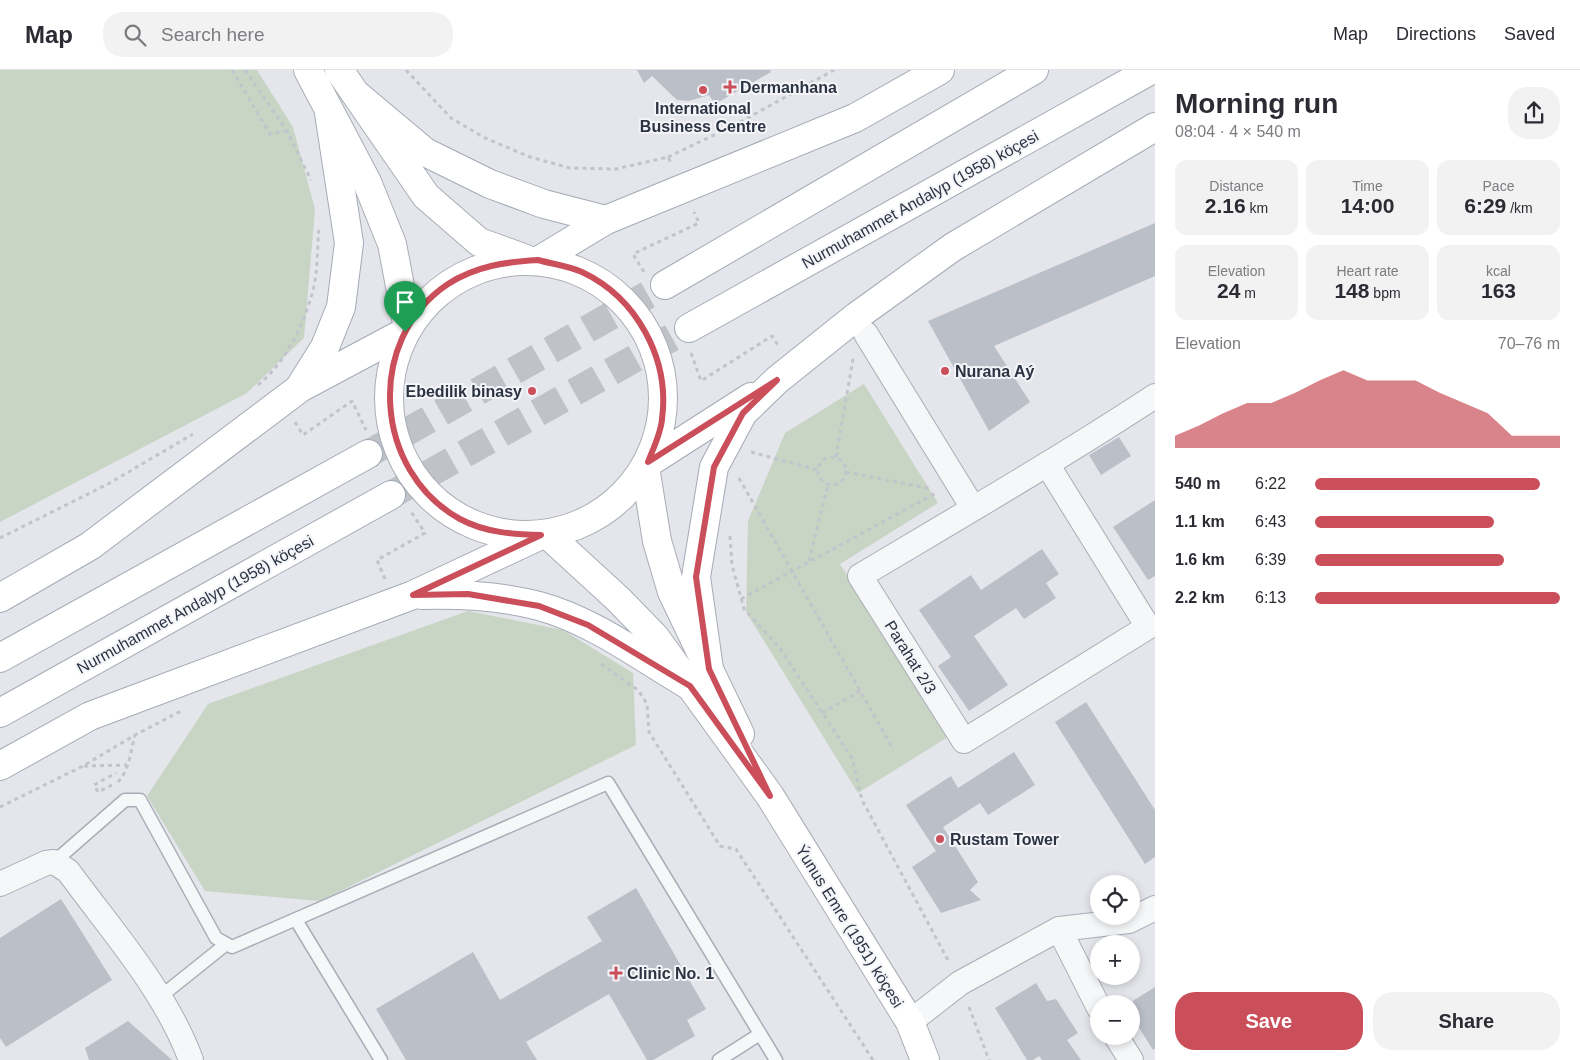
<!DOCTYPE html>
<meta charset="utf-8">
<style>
:root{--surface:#fff;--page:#f2f2f3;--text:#2b2b33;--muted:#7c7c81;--line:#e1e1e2;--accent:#ca4f5a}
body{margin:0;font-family:Arial,sans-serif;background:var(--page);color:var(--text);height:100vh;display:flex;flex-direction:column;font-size:19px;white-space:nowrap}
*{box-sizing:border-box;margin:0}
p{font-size:16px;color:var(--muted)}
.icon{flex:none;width:28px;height:28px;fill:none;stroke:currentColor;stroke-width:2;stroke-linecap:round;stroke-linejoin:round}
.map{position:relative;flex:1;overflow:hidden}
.panel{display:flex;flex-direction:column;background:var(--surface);width:425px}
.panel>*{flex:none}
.buttons{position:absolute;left:1090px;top:805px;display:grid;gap:10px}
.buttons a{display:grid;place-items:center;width:50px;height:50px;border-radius:50%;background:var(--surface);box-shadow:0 2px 8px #0003;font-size:25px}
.pin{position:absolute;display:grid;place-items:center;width:42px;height:42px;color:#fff;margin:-51px -21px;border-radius:50% 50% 50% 0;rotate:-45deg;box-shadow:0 0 5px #0007}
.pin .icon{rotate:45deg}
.round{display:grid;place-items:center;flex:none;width:52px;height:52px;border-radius:20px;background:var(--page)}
.headline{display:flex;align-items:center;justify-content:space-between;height:85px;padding:0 20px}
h1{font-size:28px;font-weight:600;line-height:38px}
.figures{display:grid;grid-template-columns:repeat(3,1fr);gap:8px;height:85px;padding:5px 20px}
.figures div{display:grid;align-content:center;border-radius:12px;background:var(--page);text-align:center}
.figures b{font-size:21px;font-weight:600}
.figures small{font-size:14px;font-weight:400}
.figures p{font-size:14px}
.chart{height:140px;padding:10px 20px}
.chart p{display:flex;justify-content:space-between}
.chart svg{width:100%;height:90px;margin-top:5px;fill:var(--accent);opacity:.7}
.action{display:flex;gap:10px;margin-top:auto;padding:10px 20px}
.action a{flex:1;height:58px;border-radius:20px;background:var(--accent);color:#fff;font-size:20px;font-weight:600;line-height:58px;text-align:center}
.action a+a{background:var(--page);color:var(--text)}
ul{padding:0 20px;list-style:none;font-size:16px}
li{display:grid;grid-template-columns:80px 60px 1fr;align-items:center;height:38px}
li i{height:12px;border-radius:6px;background:var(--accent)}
header{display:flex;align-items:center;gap:30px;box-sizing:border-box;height:70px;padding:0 25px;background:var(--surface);border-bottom:1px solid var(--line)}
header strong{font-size:24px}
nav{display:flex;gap:28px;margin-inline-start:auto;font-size:18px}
.search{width:350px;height:45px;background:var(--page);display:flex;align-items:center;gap:12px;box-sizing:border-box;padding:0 18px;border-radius:20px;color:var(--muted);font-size:19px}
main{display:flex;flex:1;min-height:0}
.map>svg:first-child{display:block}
.green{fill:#c8d5c5}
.building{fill:#bbbfc8}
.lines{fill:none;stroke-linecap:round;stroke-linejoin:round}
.primary-tunnel{stroke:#bfc2c9;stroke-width:28;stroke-dasharray:28 14;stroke-linecap:butt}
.lane-casing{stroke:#a9adb5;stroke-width:15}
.street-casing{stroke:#a9adb5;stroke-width:26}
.secondary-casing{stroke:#a9adb5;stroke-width:30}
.primary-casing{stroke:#a3aab6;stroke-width:30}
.path{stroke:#c1c4ca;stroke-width:3;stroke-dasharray:4 4;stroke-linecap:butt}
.lane{stroke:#f6f7f9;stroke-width:12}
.street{stroke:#f6f7f9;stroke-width:24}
.secondary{stroke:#fff;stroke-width:28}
.primary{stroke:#fff;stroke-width:28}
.route-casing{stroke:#fff;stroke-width:10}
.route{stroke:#ca4f5a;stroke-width:6}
.poi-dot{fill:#ca4f5a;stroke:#f3f5f8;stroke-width:2}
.labels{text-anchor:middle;stroke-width:4;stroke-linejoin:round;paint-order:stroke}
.poi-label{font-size:16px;font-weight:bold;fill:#2c3343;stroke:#f3f5f8;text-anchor:start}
.street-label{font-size:16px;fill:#2c3343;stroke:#f3f5f8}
</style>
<header>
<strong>Map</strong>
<div class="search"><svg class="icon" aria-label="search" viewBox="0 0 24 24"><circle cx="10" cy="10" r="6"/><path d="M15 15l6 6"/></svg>Search here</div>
<nav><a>Map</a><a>Directions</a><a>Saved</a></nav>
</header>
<main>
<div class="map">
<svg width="1155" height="990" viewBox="0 0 1155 990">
<rect width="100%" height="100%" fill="#e4e6eb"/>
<g class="green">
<path d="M0,0H257L293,57L315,139L304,268L247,323L0,452Z"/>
<path d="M864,314L938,433L840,494L948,667L858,723L746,542L748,451L785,363Z"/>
<path d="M468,541L563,560L633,603L636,675L320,831L205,821L147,726L208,634Z"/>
</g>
<g class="building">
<path d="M637,0H770L771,2L715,34L709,25L689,31L677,30L652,6L644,13Z"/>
<path d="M1155,153V206L994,276L1030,332L989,361L928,251Z"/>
<path d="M1119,367L1131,386L1101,405L1089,385Z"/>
<path d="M1155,430V506L1148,510L1113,457Z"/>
<path d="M1042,479L1059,504L1046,513L1056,528L1024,549L1016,538L974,566L1008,615L969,641L938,596L951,587L919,540L971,505L981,520Z"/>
<path d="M1086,632L1155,740V787L1145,794L1055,652Z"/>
<path d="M1014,682L1035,715L988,745L980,733L943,757L978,812L970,820L981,830L941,843L912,797L936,781L906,735L951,706L958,718Z"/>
<path d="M636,818L706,939L687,950L695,966L653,990H647L609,924L526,972L537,990H406L376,939L473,882L500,930L602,871L587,847Z"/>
<path d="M61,829L112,910L6,977L0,968V868Z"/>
<path d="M1036,913L1047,931L1056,929L1078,963L1067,970L1081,990H1042L1039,986L1033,990H1027L995,938Z"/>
<path d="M1155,917V979L1153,980L1131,945V934H1128Z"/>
<path d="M128,951L172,990H89L85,978Z"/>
</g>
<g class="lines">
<g class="primary-tunnel">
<path d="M368,384L665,215"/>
<path d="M391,425L689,258"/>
</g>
<defs>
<g id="lane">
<path d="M54,792L125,730H140L216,868L232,877L608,713L776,990"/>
<path d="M296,850L381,990"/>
<path d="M160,927L225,875"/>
<path d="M719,990L760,964"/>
</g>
<g id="street">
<path d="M866,264L973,438"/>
<path d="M1047,394L1148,557L964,671L860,506C959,447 1059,389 1155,326"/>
<path d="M0,814L46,793L54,792L68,801C112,861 165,920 191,990"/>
<path d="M1059,859L1099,938"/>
<path d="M910,952L960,913L1059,859L1129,851L1155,838"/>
<path d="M1116,966L1131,990"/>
</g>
<g id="secondary">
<path d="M308,0L367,112L392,174L408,258"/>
<path d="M339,0L426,126L479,172L526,189"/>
<circle cx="526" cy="328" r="137"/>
<path d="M645,397L657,471L672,522L740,664"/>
<path d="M547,464L618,529L655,567L770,726L910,952L925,990"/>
</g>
<g id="primary">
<path d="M357,25L425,82L490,114L544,134L606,150"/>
<path d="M538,191L606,150L855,48L940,0"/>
<path d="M665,215L1034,0"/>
<path d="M689,258L1151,0"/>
<path d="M300,317L325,277L341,237L349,173L329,43"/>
<path d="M648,393L751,327"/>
<path d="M422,525C461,524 502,526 539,536C594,551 642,588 690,616"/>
<path d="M0,528L90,476L300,318L405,262"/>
<path d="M0,588L368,384"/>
<path d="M709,599L696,507L714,397L743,343L777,310L857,246L953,177L1155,57"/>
<path d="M0,643L391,425"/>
<path d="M0,696L90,646L413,525L541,465"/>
</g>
</defs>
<use href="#lane" class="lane-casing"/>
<use href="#street" class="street-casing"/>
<use href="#secondary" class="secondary-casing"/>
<use href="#primary" class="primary-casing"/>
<g class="path">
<path d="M232,0L270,64L287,61"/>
<path d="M245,0L287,61L311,110"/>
<path d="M406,0L451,48L485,68L530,87L570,98L616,99L668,87L672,95"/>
<path d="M668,87L735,55L834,0"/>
<path d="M644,202L633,184L699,153L694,142"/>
<path d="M691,283L701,311L772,266L779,277"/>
<path d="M258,315C286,292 304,255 313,220C318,201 317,178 319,158"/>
<path d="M295,352L303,365L352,331L366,360"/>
<path d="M751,382L818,400"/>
<circle cx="832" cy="401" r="14"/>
<path d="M836,387L853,289"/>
<path d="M846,402L932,419"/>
<path d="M739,408L892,677"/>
<path d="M730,466L732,495L744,539L779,577L852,688L862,730L949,892"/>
<path d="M0,468L108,414L193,364"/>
<path d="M809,491L828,415"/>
<path d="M385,509L377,490L425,463L410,440"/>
<path d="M741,529L936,423"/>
<path d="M601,594L638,620L647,634L649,662L720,776L736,779L873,990"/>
<path d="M822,643L860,621"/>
<path d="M84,696L127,695"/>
<path d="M118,712C129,701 131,680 135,665"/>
<path d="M112,715L98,722L94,715L116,703"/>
<path d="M0,737L83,696L135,665L181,641"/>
<path d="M969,937L989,990"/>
</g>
<use href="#lane" class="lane"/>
<use href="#street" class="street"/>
<use href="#secondary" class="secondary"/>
<use href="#primary" class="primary"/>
</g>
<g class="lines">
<defs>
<path id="route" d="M538,190C552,194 569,196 582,202C637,228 670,289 662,349C661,363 653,379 648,392L777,310L743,343L714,397L696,507L709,599L770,726L690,616L588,555L539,536L468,524L413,525L541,465C513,464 486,463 460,449C374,402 364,270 448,214C476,196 505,192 538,190Z"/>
</defs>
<use href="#route" class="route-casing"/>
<use href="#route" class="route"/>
</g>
<g class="poi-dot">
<path d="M727.5 9.5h5v5h5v5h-5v5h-5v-5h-5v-5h5z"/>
<circle cx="703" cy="20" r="5"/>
<circle cx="945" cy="301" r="5"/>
<circle cx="532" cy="321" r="5"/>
<circle cx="940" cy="769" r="5"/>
<path d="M613.5 895.5h5v5h5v5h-5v5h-5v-5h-5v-5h5z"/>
</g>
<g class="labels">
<g class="poi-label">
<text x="740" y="23">Dermanhana</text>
<text x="703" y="44" text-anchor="middle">International<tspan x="703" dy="18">Business Centre</tspan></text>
<text x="955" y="307">Nurana Aý</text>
<text x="522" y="327" text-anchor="end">Ebedilik binasy</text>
<text x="950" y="775">Rustam Tower</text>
<text x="627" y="909">Clinic No. 1</text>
</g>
<g class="street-label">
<text transform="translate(920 129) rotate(-29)" y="6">Nurmuhammet Andalyp (1958) köçesi</text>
<text transform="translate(195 534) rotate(-29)" y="6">Nurmuhammet Andalyp (1958) köçesi</text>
<text transform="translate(911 587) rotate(58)" y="6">Parahat 2/3</text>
<text transform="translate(850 856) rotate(58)" y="6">Ýunus Emre (1951) köçesi</text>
</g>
</g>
</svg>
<div class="buttons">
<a><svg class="icon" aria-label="locate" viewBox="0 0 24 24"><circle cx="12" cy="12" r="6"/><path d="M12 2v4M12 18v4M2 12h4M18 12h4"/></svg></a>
<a>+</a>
<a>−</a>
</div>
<div class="pin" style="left:405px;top:262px;background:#1e9e55"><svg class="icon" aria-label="arrive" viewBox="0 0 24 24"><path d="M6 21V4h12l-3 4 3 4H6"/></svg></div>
</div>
<section class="panel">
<div class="headline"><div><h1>Morning run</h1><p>08:04 · 4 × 540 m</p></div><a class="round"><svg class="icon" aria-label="share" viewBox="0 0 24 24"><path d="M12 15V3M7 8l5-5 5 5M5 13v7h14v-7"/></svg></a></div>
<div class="figures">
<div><p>Distance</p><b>2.16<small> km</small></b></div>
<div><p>Time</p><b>14:00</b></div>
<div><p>Pace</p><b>6:29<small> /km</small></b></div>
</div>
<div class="figures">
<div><p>Elevation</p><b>24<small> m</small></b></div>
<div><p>Heart rate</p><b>148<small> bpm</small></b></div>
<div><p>kcal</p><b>163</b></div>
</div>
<div class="chart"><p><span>Elevation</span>70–76 m</p>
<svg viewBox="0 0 160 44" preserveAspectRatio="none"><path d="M0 44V38L10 33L20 27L30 22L40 22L50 17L60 11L70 6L80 11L90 11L100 11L110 17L120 22L130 27L140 38L150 38L160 38V44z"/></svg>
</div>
<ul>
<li><b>540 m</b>6:22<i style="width:92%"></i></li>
<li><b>1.1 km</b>6:43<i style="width:73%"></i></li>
<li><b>1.6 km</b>6:39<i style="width:77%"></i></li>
<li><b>2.2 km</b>6:13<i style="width:100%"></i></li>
</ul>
<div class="action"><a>Save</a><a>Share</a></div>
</section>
</main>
